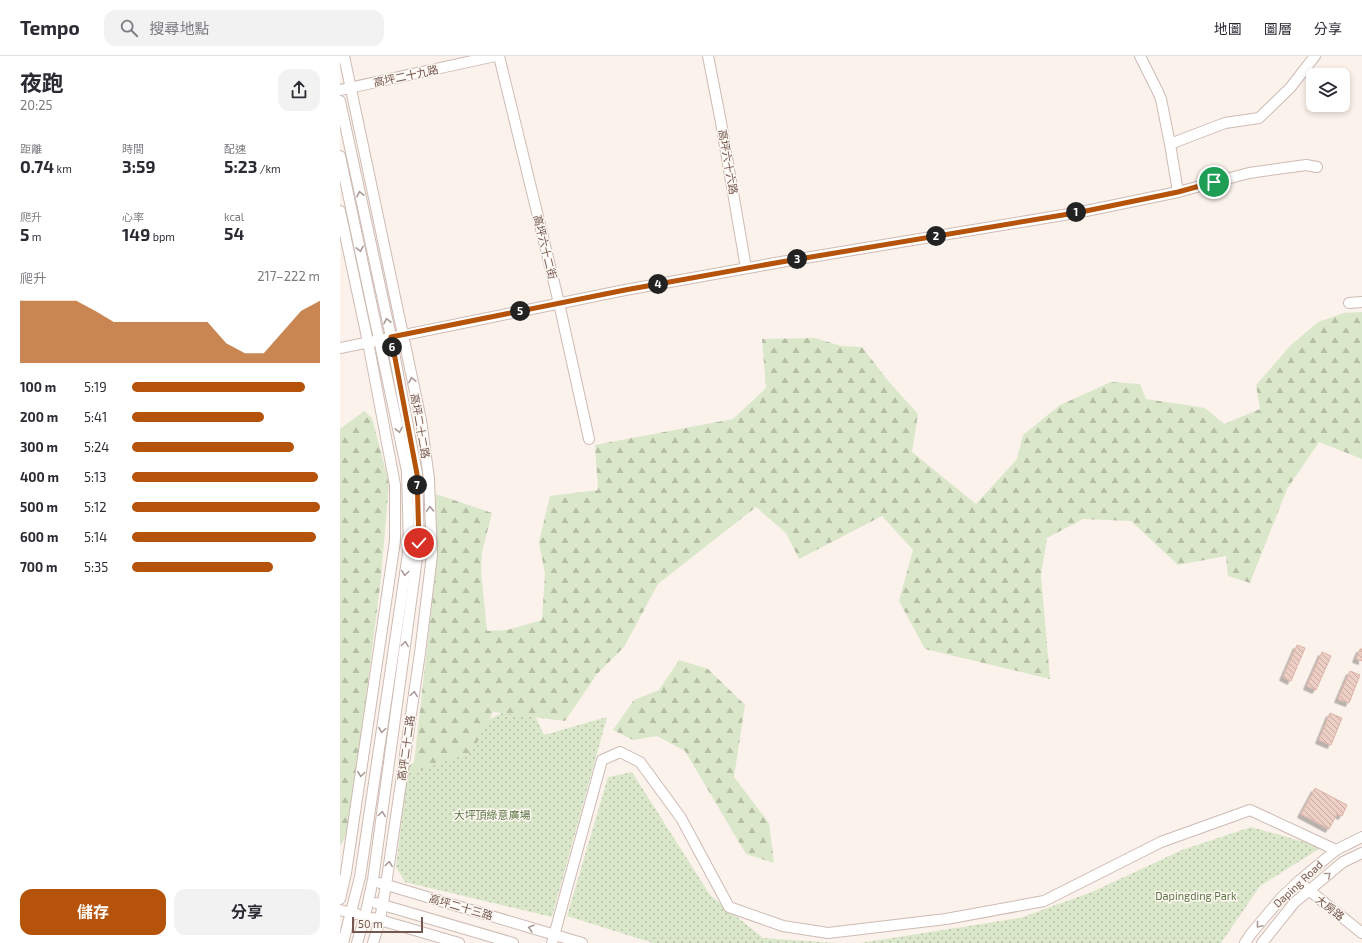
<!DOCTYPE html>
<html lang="zh-TW">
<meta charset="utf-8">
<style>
:root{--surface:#fff;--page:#f2f2f3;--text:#2b2b33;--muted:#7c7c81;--line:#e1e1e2;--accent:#b45309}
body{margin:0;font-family:"Exo 2","Noto Sans TC",sans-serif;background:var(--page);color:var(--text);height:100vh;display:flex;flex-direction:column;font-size:15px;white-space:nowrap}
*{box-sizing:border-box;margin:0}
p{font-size:13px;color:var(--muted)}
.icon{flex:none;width:22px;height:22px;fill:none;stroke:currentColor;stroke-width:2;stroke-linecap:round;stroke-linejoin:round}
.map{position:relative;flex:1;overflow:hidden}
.drawer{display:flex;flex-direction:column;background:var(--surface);width:340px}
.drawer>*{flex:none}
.tools{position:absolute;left:966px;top:12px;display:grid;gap:8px}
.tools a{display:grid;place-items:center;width:44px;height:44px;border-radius:8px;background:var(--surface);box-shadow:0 2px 6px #0003;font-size:20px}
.scale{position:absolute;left:12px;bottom:10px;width:71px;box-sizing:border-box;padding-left:4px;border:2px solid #735750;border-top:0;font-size:11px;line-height:14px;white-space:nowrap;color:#735750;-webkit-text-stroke:3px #fdf7f1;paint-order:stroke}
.pin{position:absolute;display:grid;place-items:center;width:34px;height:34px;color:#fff;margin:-17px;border:2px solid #fff;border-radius:50%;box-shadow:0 1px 4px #0007}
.km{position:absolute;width:20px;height:20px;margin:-10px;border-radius:50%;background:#222;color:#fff;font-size:11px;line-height:20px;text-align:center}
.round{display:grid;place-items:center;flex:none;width:42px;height:42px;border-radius:12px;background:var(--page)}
.overview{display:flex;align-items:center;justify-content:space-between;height:68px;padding:0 20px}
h1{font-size:22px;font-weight:700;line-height:30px}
.metrics{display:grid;grid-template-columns:repeat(3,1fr);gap:6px;height:68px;padding:4px 20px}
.metrics div{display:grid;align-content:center}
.metrics b{font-size:17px;font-weight:700}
.metrics small{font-size:11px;font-weight:400}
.metrics p{font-size:11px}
.chart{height:112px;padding:8px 20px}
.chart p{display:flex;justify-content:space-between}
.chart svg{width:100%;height:72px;margin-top:4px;fill:var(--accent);opacity:.7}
.button{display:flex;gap:8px;margin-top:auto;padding:8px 20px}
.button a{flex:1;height:46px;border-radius:12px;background:var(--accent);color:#fff;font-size:16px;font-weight:700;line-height:46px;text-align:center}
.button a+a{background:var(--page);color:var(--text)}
ul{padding:0 20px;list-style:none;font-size:13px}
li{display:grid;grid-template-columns:64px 48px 1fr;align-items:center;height:30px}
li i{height:10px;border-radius:5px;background:var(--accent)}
header{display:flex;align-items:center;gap:24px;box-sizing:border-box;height:56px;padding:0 20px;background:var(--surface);border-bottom:1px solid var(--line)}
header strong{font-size:19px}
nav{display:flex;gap:22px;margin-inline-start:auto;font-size:14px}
.search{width:280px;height:36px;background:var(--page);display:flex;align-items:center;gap:10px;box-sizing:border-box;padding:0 14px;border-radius:12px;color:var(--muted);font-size:15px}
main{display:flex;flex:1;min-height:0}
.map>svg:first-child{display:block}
.green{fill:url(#green-dots)}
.forest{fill:url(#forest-firs)}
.building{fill:url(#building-back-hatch);stroke:#deb3a7;filter:url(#shadow)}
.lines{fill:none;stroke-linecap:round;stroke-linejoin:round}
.minor-casing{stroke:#cebbb4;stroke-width:12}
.minor{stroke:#fff;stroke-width:10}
.oneway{stroke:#ab9a96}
.route-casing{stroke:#fff;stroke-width:8}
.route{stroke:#b45309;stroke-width:5}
.labels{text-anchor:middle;stroke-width:3;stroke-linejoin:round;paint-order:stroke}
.street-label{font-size:11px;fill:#735750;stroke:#fdf7f1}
.park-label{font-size:11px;fill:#5e7849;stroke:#fdf7f1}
</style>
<header>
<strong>Tempo</strong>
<div class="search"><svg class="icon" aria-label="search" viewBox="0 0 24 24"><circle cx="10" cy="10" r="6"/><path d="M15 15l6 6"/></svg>搜尋地點</div>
<nav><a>地圖</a><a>圖層</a><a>分享</a></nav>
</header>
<main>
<section class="drawer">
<div class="overview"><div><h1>夜跑</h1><p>20:25</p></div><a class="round"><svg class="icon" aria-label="share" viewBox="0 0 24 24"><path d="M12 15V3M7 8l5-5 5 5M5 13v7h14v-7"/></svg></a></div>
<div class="metrics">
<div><p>距離</p><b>0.74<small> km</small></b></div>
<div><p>時間</p><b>3:59</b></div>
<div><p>配速</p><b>5:23<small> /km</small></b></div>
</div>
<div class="metrics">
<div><p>爬升</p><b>5<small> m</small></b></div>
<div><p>心率</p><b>149<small> bpm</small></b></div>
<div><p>kcal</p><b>54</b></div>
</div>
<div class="chart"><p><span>爬升</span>217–222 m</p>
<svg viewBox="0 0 160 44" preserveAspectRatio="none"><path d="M0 44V6L10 6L20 6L30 6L40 12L50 19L60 19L70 19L80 19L90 19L100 19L110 32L120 38L130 38L140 25L150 12L160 6V44z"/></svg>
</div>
<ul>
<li><b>100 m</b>5:19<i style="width:92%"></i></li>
<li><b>200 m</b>5:41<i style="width:70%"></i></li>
<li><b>300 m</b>5:24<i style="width:86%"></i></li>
<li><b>400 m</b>5:13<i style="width:99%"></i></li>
<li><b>500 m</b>5:12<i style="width:100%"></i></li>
<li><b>600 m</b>5:14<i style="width:98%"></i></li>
<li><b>700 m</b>5:35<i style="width:75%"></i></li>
</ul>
<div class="button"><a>儲存</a><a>分享</a></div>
</section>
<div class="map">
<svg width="1022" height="887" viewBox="0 0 1022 887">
<defs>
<pattern id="green-dots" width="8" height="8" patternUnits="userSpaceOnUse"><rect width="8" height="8" fill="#dbe7ca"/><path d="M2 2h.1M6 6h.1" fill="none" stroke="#b6bea6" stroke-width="1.8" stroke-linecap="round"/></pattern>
<pattern id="forest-firs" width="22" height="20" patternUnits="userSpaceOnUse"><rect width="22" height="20" fill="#dbe7ca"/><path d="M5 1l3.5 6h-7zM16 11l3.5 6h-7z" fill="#b6bea6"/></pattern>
<pattern id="building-back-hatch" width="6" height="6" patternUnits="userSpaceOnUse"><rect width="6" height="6" fill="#edcfc5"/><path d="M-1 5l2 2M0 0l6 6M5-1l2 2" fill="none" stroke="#c4aba2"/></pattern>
<filter id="shadow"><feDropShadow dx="-3.5" dy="3.5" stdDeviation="0" flood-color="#0004"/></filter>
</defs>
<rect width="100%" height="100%" fill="#fbf2eb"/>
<g class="green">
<path d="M188,644L204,679L267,661L212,861L65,826L56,811L68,710L124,676Z"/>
<path d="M292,716L370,839L423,882L495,887H313L227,860L268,721Z"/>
<path d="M911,771L982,791L920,830L881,887H520L680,862L752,836L842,794Z"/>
</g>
<g class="forest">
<path d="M1022,256V403L979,386L947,433L910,527L888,520L886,500L838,509L791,465L743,463L707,482L701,519L710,623L585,593L559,545L573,494L542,460L459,503L446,477L416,451L318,528L284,591L257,618L225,665L153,656L132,696L73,716L96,512V438L152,457L142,496L141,515L147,575L167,574L202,564L205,518L199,486L210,440L258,434L255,389L393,363L426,332L422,283L475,282L501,290L522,291L549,326L578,358L572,396L636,448L677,403L683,379L720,349L771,326L800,328L806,343L865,352L884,368L920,353L916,329L950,290L978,266L1004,257Z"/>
<path d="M24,355L32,362L49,427L41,522L15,730L6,779L0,790V373Z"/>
<path d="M339,604L368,613L405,649L394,721L429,767L434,807L406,798L345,695L317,680L293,684L273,674L294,644L319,634Z"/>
</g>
<g class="building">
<path d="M957,589L965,592L951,625L943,621Z"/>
<path d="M1020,593H1022V605L1016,603Z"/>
<path d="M982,596L991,600L976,634L967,630Z"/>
<path d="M1010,615L1020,619L1009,647L998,643Z"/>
<path d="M990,657L1002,662L991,689L979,684Z"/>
<path d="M975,732L1007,749L1002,760L997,758L989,773L961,758Z"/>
</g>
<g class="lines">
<defs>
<g id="minor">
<path d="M4,0L81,364L89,423L92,499L80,597L46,829L40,864L33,887"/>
<path d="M159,0L219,247L249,383"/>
<path d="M368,0L380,61L406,212"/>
<path d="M800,0L817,34L821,43L830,88L838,136"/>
<path d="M0,34L155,0"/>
<path d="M0,45L51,281L77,418L79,487L33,824L25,860L17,887"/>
<path d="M830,88L885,67L919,62L950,32L975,0"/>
<path d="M0,100L67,415L69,491L20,821L3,887"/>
<path d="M0,155L28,286L55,429V485L6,817L0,843"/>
<path d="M1009,247L1022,246"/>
<path d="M0,292L285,234L441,206L741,156L838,136L909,117L966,109L977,111"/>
<path d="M40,827L242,887"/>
<path d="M965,831L1022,877"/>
<path d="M36,847L173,887"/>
<path d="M0,854L17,858"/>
<path d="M33,862L119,887"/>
<path d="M212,887L262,704L280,696L300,706L341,762L389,851L443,870L488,877L606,863L704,845L821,786L910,754L996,794"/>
<path d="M905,887L910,879L941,842L959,825L996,794L1022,781"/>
<path d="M922,887L954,847L1003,806L1022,797"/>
</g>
</defs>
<use href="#minor" class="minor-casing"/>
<use href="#minor" class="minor"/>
</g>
<defs><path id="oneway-chevron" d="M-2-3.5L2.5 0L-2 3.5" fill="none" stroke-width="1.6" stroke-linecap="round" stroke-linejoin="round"/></defs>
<g class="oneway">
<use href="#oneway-chevron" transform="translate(20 138) rotate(-102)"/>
<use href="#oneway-chevron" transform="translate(20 193) rotate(78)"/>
<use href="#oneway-chevron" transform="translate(47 265) rotate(-102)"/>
<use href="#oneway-chevron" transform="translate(72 324) rotate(-102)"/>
<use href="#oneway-chevron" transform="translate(59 374) rotate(78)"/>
<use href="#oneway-chevron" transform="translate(90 453) rotate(-92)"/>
<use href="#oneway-chevron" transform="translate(65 517) rotate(98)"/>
<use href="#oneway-chevron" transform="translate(65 588) rotate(-82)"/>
<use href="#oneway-chevron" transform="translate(74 638) rotate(-82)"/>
<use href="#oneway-chevron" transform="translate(42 674) rotate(98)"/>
<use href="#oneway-chevron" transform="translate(21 718) rotate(98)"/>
<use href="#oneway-chevron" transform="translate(42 758) rotate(-82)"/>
<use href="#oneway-chevron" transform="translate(49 808) rotate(-82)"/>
<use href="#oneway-chevron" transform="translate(988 819) rotate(-39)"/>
<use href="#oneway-chevron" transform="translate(919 869) rotate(130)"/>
<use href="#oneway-chevron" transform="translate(191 872) rotate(-164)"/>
</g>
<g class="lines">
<defs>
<path id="route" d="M79,487L77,418L51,281L285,234L441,206L741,156L838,136L874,126"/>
</defs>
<use href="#route" class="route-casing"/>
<use href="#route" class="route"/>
</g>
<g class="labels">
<g class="street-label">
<text transform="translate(66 20) rotate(-12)" y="4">高坪二十九路</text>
<text transform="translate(388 106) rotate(80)" y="4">高坪六十六路</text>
<text transform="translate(205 191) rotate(76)" y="4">高坪六十二街</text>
<text transform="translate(80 370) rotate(80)" y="4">高坪二十二路</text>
<text transform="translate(66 692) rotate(-82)" y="4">高坪二十二路</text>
<text transform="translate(958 828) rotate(-43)" y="4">Daping Road</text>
<text transform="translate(121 851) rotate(16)" y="4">高坪二十三路</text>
<text transform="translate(990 852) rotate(38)" y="4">大房路</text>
</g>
<g class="park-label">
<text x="152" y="763">大坪頂綠意廣場</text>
<text x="856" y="844">Dapingding Park</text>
</g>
</g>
</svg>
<div class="tools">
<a><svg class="icon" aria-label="layers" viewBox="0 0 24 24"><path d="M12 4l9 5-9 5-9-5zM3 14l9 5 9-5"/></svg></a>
</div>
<div class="scale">50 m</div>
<div class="pin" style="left:874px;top:126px;background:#1e9e55"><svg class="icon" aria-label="arrive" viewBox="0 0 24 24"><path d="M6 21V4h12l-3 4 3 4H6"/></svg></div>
<div class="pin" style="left:79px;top:487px;background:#d93025"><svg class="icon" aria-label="check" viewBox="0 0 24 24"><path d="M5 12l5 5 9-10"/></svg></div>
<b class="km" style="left:736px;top:156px">1</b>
<b class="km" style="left:596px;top:180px">2</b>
<b class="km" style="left:457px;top:203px">3</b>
<b class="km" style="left:318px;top:228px">4</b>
<b class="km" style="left:180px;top:255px">5</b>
<b class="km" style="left:52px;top:291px">6</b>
<b class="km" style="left:77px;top:429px">7</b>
</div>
</main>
